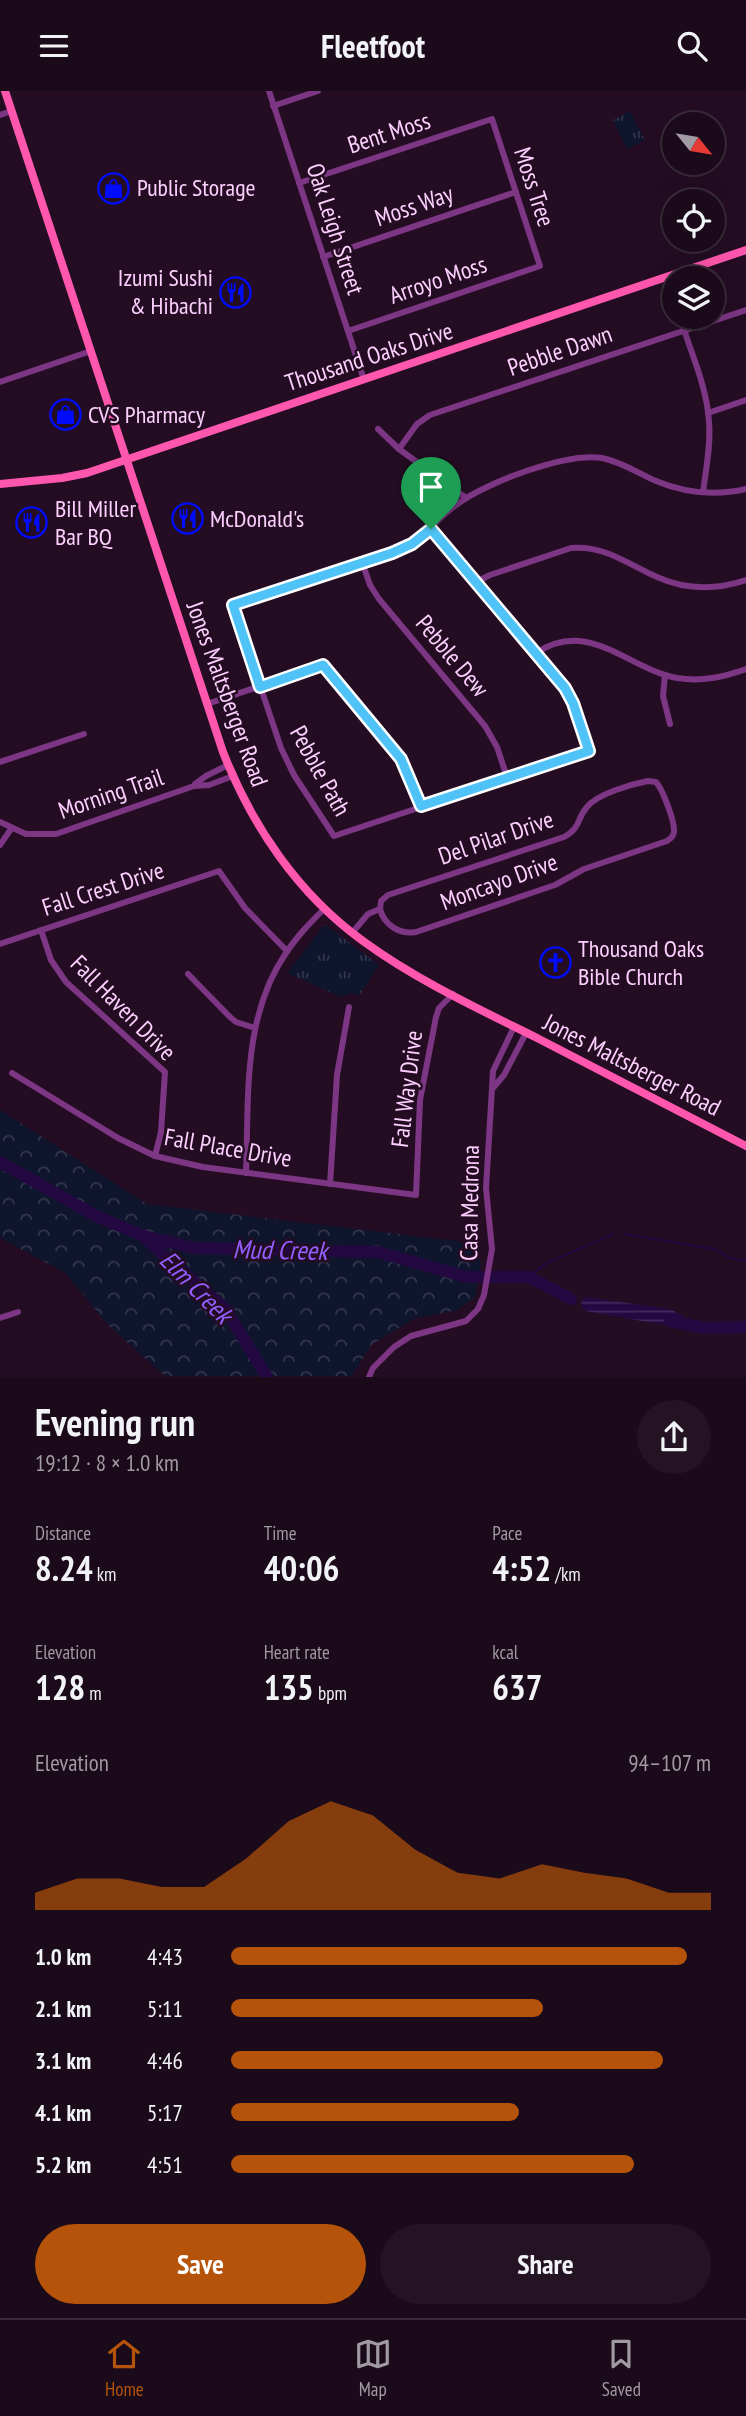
<!DOCTYPE html>
<meta charset="utf-8">
<style>
:root{--surface:#1b0a1a;--page:#241323;--text:#f1f3f6;--muted:#a09aa2;--line:#392b39;--accent:#b45309}
body{margin:0;font-family:"PT Sans Narrow",sans-serif;background:var(--page);color:var(--text);height:100vh;display:flex;flex-direction:column;font-size:26px;white-space:nowrap}
*{box-sizing:border-box;margin:0}
p{font-size:23px;color:var(--muted)}
.icon{flex:none;width:38px;height:38px;fill:none;stroke:currentColor;stroke-width:2;stroke-linecap:round;stroke-linejoin:round}
.map{position:relative;height:1286px;overflow:hidden}
.details{display:flex;flex-direction:column;background:var(--surface);flex:1}
.details>*{flex:none}
.needle{width:46px;rotate:120deg}
.fabs{position:absolute;left:662px;top:21px;display:grid;gap:14px}
.fabs a{display:grid;place-items:center;width:63px;height:63px;border-radius:50%;background:var(--surface);box-shadow:0 7px 28px #0002,0 0 0 2px var(--line);font-size:35px}
.pin{position:absolute;display:grid;place-items:center;width:60px;height:60px;color:#fff;margin:-72px -30px;border-radius:50% 50% 50% 0;rotate:-45deg;box-shadow:0 0 7px #0007}
.pin .icon{rotate:45deg}
.round{display:grid;place-items:center;flex:none;width:74px;height:74px;border-radius:37px;background:var(--page)}
.headline{display:flex;align-items:center;justify-content:space-between;height:119px;padding:0 35px}
h1{font-size:38px;font-weight:700;line-height:52px}
.metrics{display:grid;grid-template-columns:repeat(3,1fr);gap:10px;height:119px;padding:7px 35px}
.metrics div{display:grid;align-content:center}
.metrics b{font-size:35px;font-weight:700}
.metrics small{font-size:19px;font-weight:400}
.metrics p{font-size:19px}
.chart{height:196px;padding:14px 35px}
.chart p{display:flex;justify-content:space-between}
.chart svg{width:100%;height:126px;margin-top:7px;fill:var(--accent);opacity:.7}
.primary-button{display:flex;gap:14px;margin-top:auto;padding:14px 35px}
.primary-button a{flex:1;height:80px;border-radius:42px;background:var(--accent);color:#fff;font-size:28px;font-weight:700;line-height:80px;text-align:center}
.primary-button a+a{background:var(--page);color:var(--text)}
ul{padding:0 35px;list-style:none;font-size:23px}
li{display:grid;grid-template-columns:112px 84px 1fr;align-items:center;height:52px}
li i{height:18px;border-radius:9px;background:var(--accent)}
header{display:flex;justify-content:space-between;align-items:center;height:91px;padding:0 35px;background:var(--surface);font-size:32px;font-weight:700}
.menu{display:flex;justify-content:space-around;align-items:center;height:98px;border-top:2px solid var(--line);background:var(--surface);font-size:19px;color:var(--muted)}
.menu a{display:grid;justify-items:center;gap:4px}
.menu .on{color:var(--accent)}
.map>svg:first-child{display:block}
.forest{fill:url(#forest-crowns)}
.park{fill:url(#park-tufts)}
.water{fill:url(#water-rules)}
.lines{fill:none;stroke-linecap:round;stroke-linejoin:round}
.stream{stroke:#240842;stroke-width:2}
.river{stroke:#240842;stroke-width:12}
.minor{stroke:#7c3684;stroke-width:6}
.major{stroke:#ff57ae;stroke-width:8}
.route-casing{stroke:#fff;stroke-width:14}
.route{stroke:#4fc3f7;stroke-width:9}
.labels{text-anchor:middle;stroke-width:5;stroke-linejoin:round;paint-order:stroke}
.street-label{font-size:24px;fill:#fdd0ff;stroke:#240d23}
.poi-label{font-size:24px;fill:#fdd0ff;stroke:#240d23;text-anchor:start}
.water-label{font-size:26px;font-style:italic;fill:#915eff;stroke:#240d23}
</style>
<header><svg class="icon" aria-label="menu" viewBox="0 0 24 24"><path d="M4 6h16M4 12h16M4 18h16"/></svg>Fleetfoot<svg class="icon" aria-label="search" viewBox="0 0 24 24"><circle cx="10" cy="10" r="6"/><path d="M15 15l6 6"/></svg></header>
<div class="map">
<svg width="746" height="1286" viewBox="0 0 746 1286">
<defs>
<pattern id="forest-crowns" width="20" height="18" patternUnits="userSpaceOnUse" patternTransform="scale(1.75)"><rect width="20" height="18" fill="#10152e"/><path d="M2 6a3 3 0 1 1 6 0M12 15a3 3 0 1 1 6 0" fill="none" stroke="#34364d"/></pattern>
<pattern id="park-tufts" width="24" height="20" patternUnits="userSpaceOnUse" patternTransform="scale(1.75)"><rect width="24" height="20" fill="#10152e"/><path d="M3 7l-1-3M5 7V3M7 7l1-3M15 17l-1-3M17 17v-4M19 17l1-3" fill="none" stroke="#34364d"/></pattern>
<pattern id="water-rules" width="6" height="5" patternUnits="userSpaceOnUse" patternTransform="scale(1.75)"><rect width="6" height="5" fill="#240842"/><path d="M0 2.5h6" fill="none" stroke="#452b5e"/></pattern>
</defs>
<rect width="100%" height="100%" fill="#240d23"/>
<path class="forest" d="M0,1019L147,1113L457,1150L477,1160L481,1175L475,1206L458,1219L414,1228L371,1254L352,1285H165L109,1235L64,1181L0,1147Z"/>
<g class="park">
<path d="M630,20L645,49L627,58L613,29Z"/>
<path d="M325,833L379,874L359,905L351,902L341,906L287,882Z"/>
</g>
<path class="water" d="M585,1206L670,1218L682,1224L685,1229L684,1235L676,1236L586,1220L582,1216L581,1211Z"/>
<g class="lines">
<g class="stream">
<path d="M625,1143L714,1158L730,1167L746,1170"/>
<path d="M529,1186L545,1173L613,1143"/>
</g>
<g class="river">
<path d="M0,1071L96,1125L144,1145L194,1157L378,1161L467,1186H529L571,1208"/>
<path d="M146,1148L226,1219L267,1286"/>
<path d="M670,1230L705,1237L746,1236"/>
</g>
<g class="minor">
<path d="M269,0L364,289"/>
<path d="M273,15L318,0"/>
<path d="M0,24L12,20"/>
<path d="M299,92L492,28L540,175L348,240"/>
<path d="M323,166L516,101"/>
<path d="M668,186L674,206"/>
<path d="M680,226C690,260 707,295 709,331C711,354 706,378 703,401"/>
<path d="M0,291L91,260"/>
<path d="M708,322L746,309"/>
<path d="M378,338L399,358L466,407"/>
<path d="M399,358L417,333L430,324L746,219"/>
<path d="M431,438L565,597L573,612L589,660L334,745L294,684L281,657L233,514L402,458C424,446 437,428 456,414C485,392 566,361 602,367C622,371 638,382 656,390C685,402 716,405 746,398"/>
<path d="M362,471L370,494L379,508L485,635L497,656L507,686"/>
<path d="M476,491L490,484L571,457C605,454 627,473 657,486C686,499 716,499 746,489"/>
<path d="M536,562C589,527 626,577 677,587C702,591 723,586 746,578"/>
<path d="M665,584L663,605L670,633"/>
<path d="M207,613L323,574L401,668L421,715"/>
<path d="M0,671L84,643"/>
<path d="M195,693L206,685L228,674"/>
<path d="M0,731L26,743H56L194,695L209,694L233,685"/>
<path d="M0,754L11,738"/>
<path d="M41,839L51,869L66,891L165,981L161,1041L155,1065"/>
<path d="M352,842L368,823L380,818C384,834 400,844 416,841L555,794L584,778L667,750C671,747 673,746 674,741C675,731 663,699 656,691L648,690C632,693 597,703 587,716C576,728 582,736 564,746L388,804L381,810L380,818"/>
<path d="M0,853L219,780L245,817L287,860"/>
<path d="M188,883L230,926L236,931L255,937"/>
<path d="M12,982L118,1047L155,1065L203,1076L416,1104L420,1009L436,926L439,917L453,903"/>
<path d="M493,997L504,984L526,942"/>
<path d="M246,1082C249,1007 242,926 286,862C297,845 311,831 325,817"/>
<path d="M330,1093L337,984L349,916"/>
<path d="M0,1227L18,1221"/>
<path d="M369,1286L373,1277L394,1256L411,1245L466,1230L478,1218L484,1204L492,1158L486,1097L493,980L514,936"/>
</g>
<g class="major">
<path d="M5,0L223,661C252,735 298,803 363,850C416,889 479,918 539,948C608,983 677,1019 746,1055"/>
<path d="M0,393L62,387L87,382L746,159"/>
</g>
</g>
<g class="lines">
<defs>
<path id="route" d="M431,438L565,597L573,612L589,660L421,715L401,668L323,574L260,596L233,514L392,462L412,453Z"/>
</defs>
<use href="#route" class="route-casing"/>
<use href="#route" class="route"/>
</g>
<defs>
<symbol id="shop-ring" viewBox="-11 -11 22 22"><circle r="9.5" fill="#240d23" stroke="#000cfb" stroke-width="1.5"/><path d="M-5-2.5h2.3a2.7 3.5 0 0 1 5.4 0H5L5.5 6h-11ZM-1.5-2.5h3a1.5 2.3 0 0 0-3 0Z" fill="#000cfb"/></symbol>
<symbol id="restaurant-ring" viewBox="-11 -11 22 22"><circle r="9.5" fill="#240d23" stroke="#000cfb" stroke-width="1.5"/><path d="M-5-6h1v4h1v-4h1v4h1v-4h1v5L-1.5 .5V6h-2V.5L-5-1ZM5-6V6H3V1.5H1.5Q1.5-4 5-6Z" fill="#000cfb"/></symbol>
<symbol id="church-ring" viewBox="-11 -11 22 22"><circle r="9.5" fill="#240d23" stroke="#000cfb" stroke-width="1.5"/><path d="M-1.2-6h2.4v3.5h3.3v2.4h-3.3V6h-2.4V-.1h-3.3v-2.4h3.3Z" fill="#000cfb"/></symbol>
</defs>
<g fill-rule="evenodd">
<use href="#shop-ring" x="96" y="80" width="35" height="35"/>
<use href="#restaurant-ring" x="218" y="184" width="35" height="35"/>
<use href="#shop-ring" x="48" y="306" width="35" height="35"/>
<use href="#restaurant-ring" x="170" y="410" width="35" height="35"/>
<use href="#restaurant-ring" x="14" y="414" width="35" height="35"/>
<use href="#church-ring" x="538" y="854" width="35" height="35"/>
</g>
<g class="labels">
<g class="street-label">
<text transform="translate(389 42) rotate(-18)" y="8">Bent Moss</text>
<text transform="translate(534 96) rotate(72)" y="8">Moss Tree</text>
<text transform="translate(414 115) rotate(-19)" y="8">Moss Way</text>
<text transform="translate(335 138) rotate(72)" y="8">Oak Leigh Street</text>
<text transform="translate(438 189) rotate(-19)" y="8">Arroyo Moss</text>
<text transform="translate(560 260) rotate(-19)" y="8">Pebble Dawn</text>
<text transform="translate(369 266) rotate(-18)" y="8">Thousand Oaks Drive</text>
<text transform="translate(452 565) rotate(50)" y="8">Pebble Dew</text>
<text transform="translate(227 603) rotate(70)" y="8">Jones Maltsberger Road</text>
<text transform="translate(320 680) rotate(61)" y="8">Pebble Path</text>
<text transform="translate(111 703) rotate(-19)" y="8">Morning Trail</text>
<text transform="translate(496 747) rotate(-19)" y="8">Del Pilar Drive</text>
<text transform="translate(499 791) rotate(-20)" y="8">Moncayo Drive</text>
<text transform="translate(103 798) rotate(-18)" y="8">Fall Crest Drive</text>
<text transform="translate(123 917) rotate(45)" y="8">Fall Haven Drive</text>
<text transform="translate(632 974) rotate(27)" y="8">Jones Maltsberger Road</text>
<text transform="translate(407 998) rotate(-83)" y="8">Fall Way Drive</text>
<text transform="translate(228 1057) rotate(10)" y="8">Fall Place Drive</text>
<text transform="translate(470 1112) rotate(-89)" y="8">Casa Medrona</text>
</g>
<g class="poi-label">
<text x="137" y="105">Public Storage</text>
<text x="213" y="195" text-anchor="end">Izumi Sushi<tspan x="213" dy="28">&amp; Hibachi</tspan></text>
<text x="88" y="332">CVS Pharmacy</text>
<text x="55" y="426">Bill Miller<tspan x="55" dy="28">Bar BQ</tspan></text>
<text x="210" y="436">McDonald's</text>
<text x="578" y="866">Thousand Oaks<tspan x="578" dy="28">Bible Church</tspan></text>
</g>
<g class="water-label">
<text transform="translate(280 1159) rotate(1)" y="9">Mud Creek</text>
<text transform="translate(196 1196) rotate(45)" y="9">Elm Creek</text>
</g>
</g>
</svg>
<div class="fabs">
<a><svg class="needle" viewBox="-14 -14 28 28"><path d="M0-13l5 13h-10z" fill="#e53935"/><path d="M0 13l5-13h-10z" fill="#a09aa2"/></svg></a>
<a><svg class="icon" aria-label="locate" viewBox="0 0 24 24"><circle cx="12" cy="12" r="6"/><path d="M12 2v4M12 18v4M2 12h4M18 12h4"/></svg></a>
<a><svg class="icon" aria-label="layers" viewBox="0 0 24 24"><path d="M12 4l9 5-9 5-9-5zM3 14l9 5 9-5"/></svg></a>
</div>
<div class="pin" style="left:431px;top:438px;background:#1e9e55"><svg class="icon" aria-label="arrive" viewBox="0 0 24 24"><path d="M6 21V4h12l-3 4 3 4H6"/></svg></div>
</div>
<section class="details">
<div class="headline"><div><h1>Evening run</h1><p>19:12 · 8 × 1.0 km</p></div><a class="round"><svg class="icon" aria-label="share" viewBox="0 0 24 24"><path d="M12 15V3M7 8l5-5 5 5M5 13v7h14v-7"/></svg></a></div>
<div class="metrics">
<div><p>Distance</p><b>8.24<small> km</small></b></div>
<div><p>Time</p><b>40:06</b></div>
<div><p>Pace</p><b>4:52<small> /km</small></b></div>
</div>
<div class="metrics">
<div><p>Elevation</p><b>128<small> m</small></b></div>
<div><p>Heart rate</p><b>135<small> bpm</small></b></div>
<div><p>kcal</p><b>637</b></div>
</div>
<div class="chart"><p><span>Elevation</span>94–107 m</p>
<svg viewBox="0 0 160 44" preserveAspectRatio="none"><path d="M0 44V38L10 33L20 33L30 36L40 36L50 26L60 13L70 6L80 11L90 23L100 31L110 33L120 28L130 31L140 33L150 38L160 38V44z"/></svg>
</div>
<ul>
<li><b>1.0 km</b>4:43<i style="width:95%"></i></li>
<li><b>2.1 km</b>5:11<i style="width:65%"></i></li>
<li><b>3.1 km</b>4:46<i style="width:90%"></i></li>
<li><b>4.1 km</b>5:17<i style="width:60%"></i></li>
<li><b>5.2 km</b>4:51<i style="width:84%"></i></li>
</ul>
<div class="primary-button"><a>Save</a><a>Share</a></div>
</section>
<nav class="menu">
<a class="on"><svg class="icon" aria-label="home" viewBox="0 0 24 24"><path d="M3 11l9-7 9 7M6 9v11h12V9"/></svg>Home</a>
<a><svg class="icon" aria-label="map" viewBox="0 0 24 24"><path d="M3 6l6-2 6 2 6-2v14l-6 2-6-2-6 2zM9 4v14M15 6v14"/></svg>Map</a>
<a><svg class="icon" aria-label="saved" viewBox="0 0 24 24"><path d="M7 4h10v16l-5-4-5 4z"/></svg>Saved</a>
</nav>
